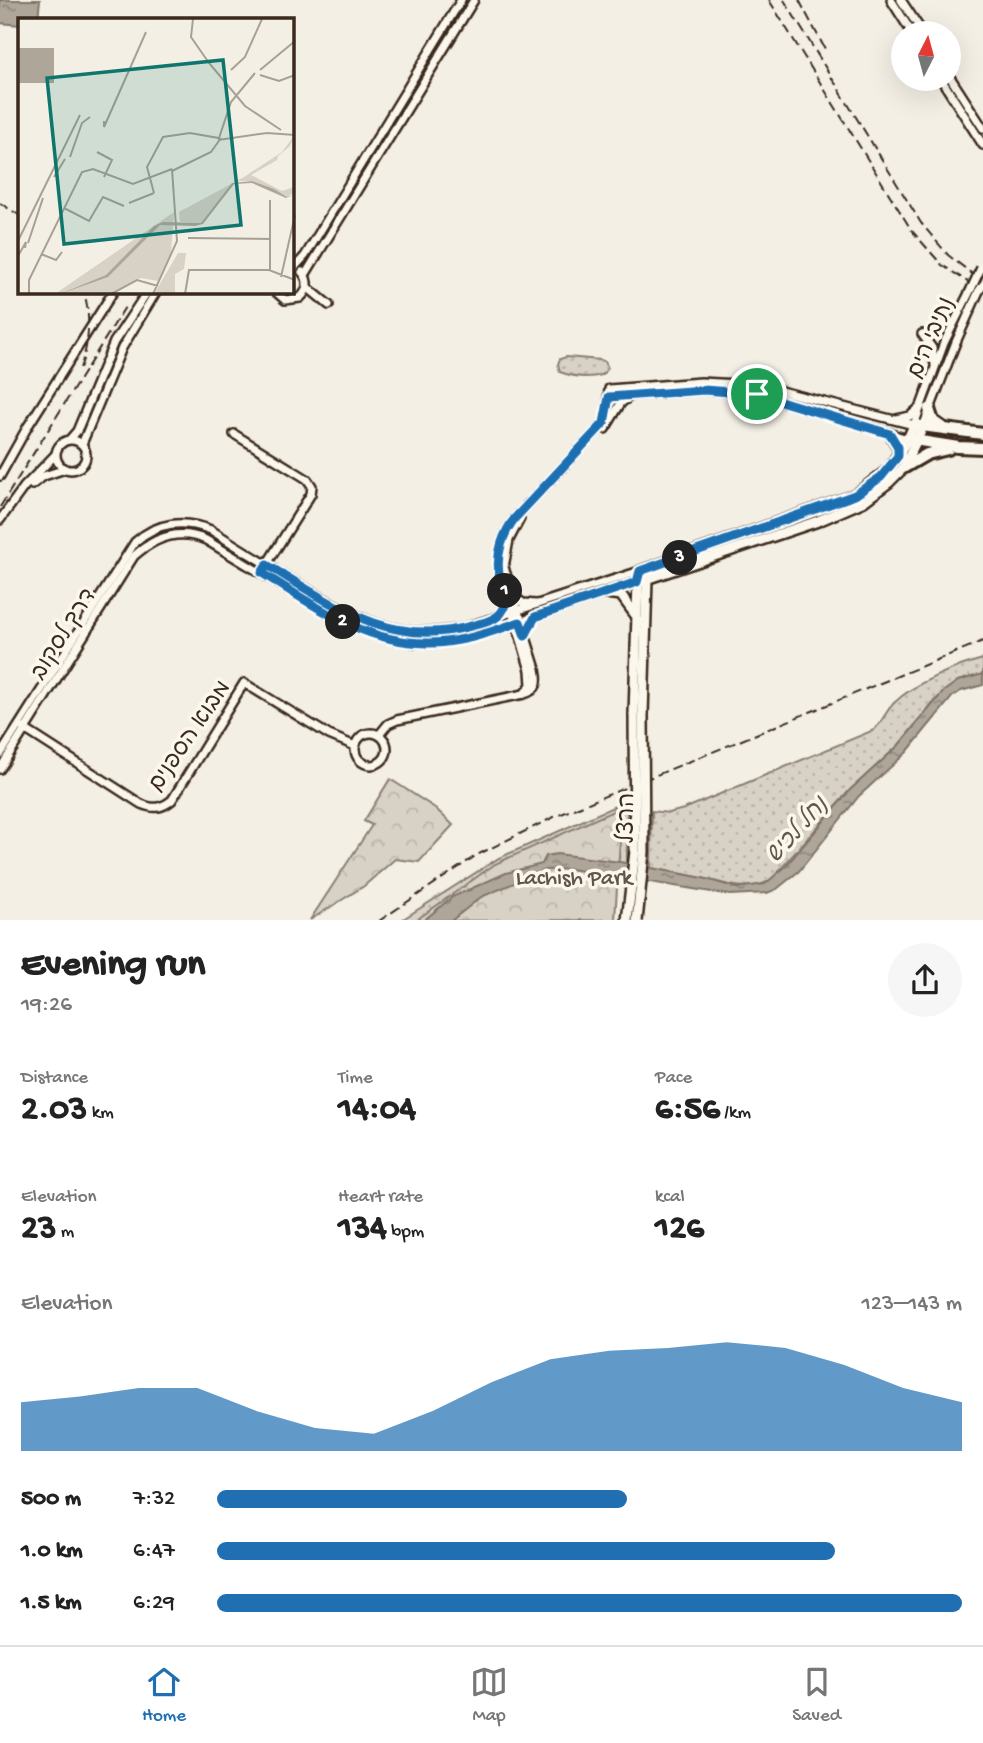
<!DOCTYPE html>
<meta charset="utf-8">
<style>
:root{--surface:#fff;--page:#f6f6f6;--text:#222;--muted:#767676;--line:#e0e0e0;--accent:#1f6fb2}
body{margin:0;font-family:"Gochi Hand","Playpen Sans Hebrew",sans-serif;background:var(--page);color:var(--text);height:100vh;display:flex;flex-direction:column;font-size:26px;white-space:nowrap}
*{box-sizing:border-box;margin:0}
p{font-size:23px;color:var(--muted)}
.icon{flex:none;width:38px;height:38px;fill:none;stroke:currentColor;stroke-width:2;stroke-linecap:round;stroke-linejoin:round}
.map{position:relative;height:920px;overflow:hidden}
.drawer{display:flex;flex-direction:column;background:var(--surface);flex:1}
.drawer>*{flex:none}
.needle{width:46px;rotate:6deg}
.fabs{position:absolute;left:891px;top:21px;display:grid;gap:14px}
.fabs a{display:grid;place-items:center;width:70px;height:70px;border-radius:50%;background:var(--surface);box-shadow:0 7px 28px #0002;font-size:35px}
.pin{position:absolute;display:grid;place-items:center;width:60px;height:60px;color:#fff;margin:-30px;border:4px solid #fff;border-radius:50%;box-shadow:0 2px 7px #0007}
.km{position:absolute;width:35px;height:35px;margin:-18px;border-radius:50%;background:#222;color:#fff;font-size:19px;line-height:35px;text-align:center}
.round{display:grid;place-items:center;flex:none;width:74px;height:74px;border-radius:37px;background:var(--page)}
.summary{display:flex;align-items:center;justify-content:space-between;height:119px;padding:0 21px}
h1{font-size:38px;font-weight:700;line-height:52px}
.metrics{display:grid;grid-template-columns:repeat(3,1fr);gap:10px;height:119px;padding:7px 21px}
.metrics div{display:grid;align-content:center}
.metrics b{font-size:35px;font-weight:700}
.metrics small{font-size:19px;font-weight:400}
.metrics p{font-size:19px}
.chart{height:196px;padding:14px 21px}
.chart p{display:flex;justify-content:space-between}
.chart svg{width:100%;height:126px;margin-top:7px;fill:var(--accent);opacity:.7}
ul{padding:0 21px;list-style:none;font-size:23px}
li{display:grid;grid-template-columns:112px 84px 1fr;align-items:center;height:52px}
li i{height:18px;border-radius:9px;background:var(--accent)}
.tabs{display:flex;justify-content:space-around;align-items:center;height:98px;border-top:2px solid var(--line);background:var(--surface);font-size:19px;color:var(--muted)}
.tabs a{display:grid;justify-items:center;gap:4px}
.tabs .selected{color:var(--accent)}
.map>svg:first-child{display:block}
.grass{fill:url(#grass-dots);stroke:#8a7e72;stroke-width:2}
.park{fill:url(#park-crowns);stroke:#8a7e72;stroke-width:2}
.water{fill:url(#water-ripples);stroke:#817468;stroke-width:2}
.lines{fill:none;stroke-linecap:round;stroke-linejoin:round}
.minor-casing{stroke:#3b2a1e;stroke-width:12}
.major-casing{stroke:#3b2a1e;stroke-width:14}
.highway-casing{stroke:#3b2a1e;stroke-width:16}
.minor{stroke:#fbf7ec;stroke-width:7}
.major{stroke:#fbf7ec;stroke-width:9}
.highway{stroke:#fbf7ec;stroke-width:10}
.rail{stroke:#3b2a1e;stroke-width:2;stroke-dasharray:10 5;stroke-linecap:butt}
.minor-bridge-casing{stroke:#3b2a1e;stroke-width:12;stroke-linecap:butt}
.major-bridge-casing{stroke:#3b2a1e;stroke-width:14;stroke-linecap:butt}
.minor-bridge{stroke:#fbf7ec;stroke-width:7}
.major-bridge{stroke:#fbf7ec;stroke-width:9}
.route-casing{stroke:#fff;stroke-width:14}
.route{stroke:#1f6fb2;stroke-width:9}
.labels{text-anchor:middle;stroke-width:7;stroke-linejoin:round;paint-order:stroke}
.street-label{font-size:23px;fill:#3b2a1e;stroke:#fbf7ec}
.park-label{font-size:23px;fill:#625448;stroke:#fbf7ec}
.water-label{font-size:24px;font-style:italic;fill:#645549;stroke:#fbf7ec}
.inset-road{fill:none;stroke:#a9a095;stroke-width:2}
.view{fill:#0f766e;fill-opacity:0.15;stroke:#0f766e;stroke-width:3.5}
.inset-edge{fill:none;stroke:#3b2a1e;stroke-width:3.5}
</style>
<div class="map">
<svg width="983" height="921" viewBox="0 0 983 921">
<defs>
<pattern id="grass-dots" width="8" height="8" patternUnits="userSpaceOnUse" patternTransform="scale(1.75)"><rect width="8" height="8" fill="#d8d1c6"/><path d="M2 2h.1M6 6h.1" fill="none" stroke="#bab4aa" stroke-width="1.8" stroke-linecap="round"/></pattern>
<pattern id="park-crowns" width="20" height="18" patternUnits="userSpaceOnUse" patternTransform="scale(1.75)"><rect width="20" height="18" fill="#d8d1c6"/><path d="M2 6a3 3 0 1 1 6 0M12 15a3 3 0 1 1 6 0" fill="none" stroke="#bab4aa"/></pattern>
<pattern id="water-ripples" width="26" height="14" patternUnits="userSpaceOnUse" patternTransform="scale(1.75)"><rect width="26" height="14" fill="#afa69a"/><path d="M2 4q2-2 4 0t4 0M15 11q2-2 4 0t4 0" fill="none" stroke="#90877d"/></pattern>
</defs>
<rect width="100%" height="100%" fill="#f3efe4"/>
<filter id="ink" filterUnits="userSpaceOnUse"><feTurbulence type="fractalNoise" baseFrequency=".0143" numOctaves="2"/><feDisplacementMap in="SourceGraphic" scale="14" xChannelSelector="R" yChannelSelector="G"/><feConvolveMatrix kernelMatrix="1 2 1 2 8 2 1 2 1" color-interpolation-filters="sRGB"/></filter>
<g filter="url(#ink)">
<g class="grass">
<path d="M566,357L601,360L605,362L608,368L602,375C589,378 573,377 560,372L558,364L560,359Z"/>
<path d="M983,659V674L958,681L934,701L898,746L850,790L772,879C749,894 726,884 702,878C685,874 668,871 651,868L652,811L669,813L684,809L874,730C882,722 886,711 894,703C914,683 956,666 983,659Z"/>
<path d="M624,802L627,803V864L557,854L423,920L400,921L499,858Z"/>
</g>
<g class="park">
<path d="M390,779L435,808L453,825L419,862L395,859L364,886L310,920L372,825L364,821Z"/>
<path d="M622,807L615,920L415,921L495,864Z"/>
</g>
<g class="water">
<path d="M0,0H40L38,19H19V25L0,23Z"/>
<path d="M983,674V685L961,691L952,697L907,752L859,796L799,871L777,889L767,893L730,895L570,869L545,870L481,897L452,920L423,921L452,897L506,873L542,864L546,856L557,854L620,862L703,878L737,888L765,884L785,867L850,790L898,746L944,691L958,681Z"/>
</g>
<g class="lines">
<defs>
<g id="minor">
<path d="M891,0L912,33"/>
<path d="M901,0L923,33"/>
<path d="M948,74L983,128"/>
<path d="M941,79L983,145"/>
<path d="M294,268L305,256L461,0"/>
<path d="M305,275L474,0"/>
<path d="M307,287L329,305"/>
<path d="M276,292L285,300L300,298C308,291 310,281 302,272"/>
<path d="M922,334L932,348L935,365"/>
<path d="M609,397L704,390L757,394L908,439"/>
<path d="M896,419L910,416L919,408"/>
<path d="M923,427L956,342L979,291"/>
<path d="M605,429L621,403L632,395"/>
<path d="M234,434L307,479L312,486L311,494L265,567"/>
<path d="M70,439L77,431L114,342L147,292"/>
<circle cx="71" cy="455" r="15"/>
<path d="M82,444L122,348L156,292"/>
<path d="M0,476L28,426L113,292"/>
<path d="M32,485L44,476L65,469"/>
<path d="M0,520L24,487L55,455"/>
<path d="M512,595L523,603L536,604"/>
<path d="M524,694L531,685L530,670C524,651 519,631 512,612C501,577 490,550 515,518L604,423L607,413L609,389L701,382L757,385L914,425L944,343L972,287"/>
<path d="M23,728L141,804C153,809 161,809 172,800L244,683L329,735L355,746"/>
<circle cx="371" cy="749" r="16"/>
<path d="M379,735L388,724L397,720L524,694C538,690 539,682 536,669L504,567L509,540L520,519"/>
<path d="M0,755L135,542C157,522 184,519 211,530C241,549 272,568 302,586C356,618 398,641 463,628L640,571"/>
<path d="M0,769L134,556C155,537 179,528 206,540L344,623L384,637L414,643L450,641L490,632L637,582"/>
</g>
<g id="major">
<path d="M890,434L898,447V455"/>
<path d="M640,571L855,495L889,469L908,439L914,425"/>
<path d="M637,582L818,521L864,501L888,483L903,468L923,427"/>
<path d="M605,593L621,595L635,614"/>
<path d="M634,715L638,580"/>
<path d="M643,715L647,579L643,575"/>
</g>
<g id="highway">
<path d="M929,409L933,421L943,428"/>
<path d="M914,425L983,434"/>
<path d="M908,439L958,447L983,448"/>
<path d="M903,468L927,454L948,449"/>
</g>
</defs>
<use href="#minor" class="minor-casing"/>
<use href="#major" class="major-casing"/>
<use href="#highway" class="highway-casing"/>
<use href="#minor" class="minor"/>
<use href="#major" class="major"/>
<use href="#highway" class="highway"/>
<g class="rail">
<path d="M769,0L912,231L942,265L983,292"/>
<path d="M784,0L921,223L948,255L975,276"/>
<path d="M799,0L825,49"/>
<path d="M0,203L19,215"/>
<path d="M80,368C89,345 91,316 84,292"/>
<path d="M0,507L125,307"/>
<path d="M379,921L477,855L554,817L983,641"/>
</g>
<defs>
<g id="minor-bridge">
<path d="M972,287L981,268"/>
<path d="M979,291L983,285"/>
</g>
<g id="major-bridge">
<path d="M627,921L635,851L634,715"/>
<path d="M637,921L644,852L643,715"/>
</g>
</defs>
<use href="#minor-bridge" class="minor-bridge-casing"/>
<use href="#major-bridge" class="major-bridge-casing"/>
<use href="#minor-bridge" class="minor-bridge"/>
<use href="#major-bridge" class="major-bridge"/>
</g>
</g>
<g class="lines" filter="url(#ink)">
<defs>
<path id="route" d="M704,390L757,394L890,434L898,447V456L881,477L855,495L640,571L637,582L535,617L525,636L520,622C491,632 459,644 427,643C364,643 313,605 262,573L267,565C332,604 390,649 471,626C482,623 497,621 503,610C510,597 502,586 499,573C496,554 503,533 515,518L604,423L609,397Z"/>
</defs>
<use href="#route" class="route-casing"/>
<use href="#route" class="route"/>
</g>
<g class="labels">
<g class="street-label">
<text transform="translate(929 337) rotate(-67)" y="8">נתיבי הים</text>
<text transform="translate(62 633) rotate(-58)" y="8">דרך לסקוב</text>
<text transform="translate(188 735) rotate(-56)" y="8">מבוא הספנים</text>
<text transform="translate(625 818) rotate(-90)" y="8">הרצל</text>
</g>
<g class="park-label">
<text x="574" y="884">Lachish Park</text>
</g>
<g class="water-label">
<text transform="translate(796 829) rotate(-48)" y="8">נחל לכיש</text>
</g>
</g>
<g transform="translate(18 18)">
<rect width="276" height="276" fill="#f3efe4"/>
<path d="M276,118L272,128L260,138L259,142L233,157L264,173L276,169V175L269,179L234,163H219L183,205L162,204L161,194L226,159L264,134ZM160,235H168L166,251L157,256V276H136Z" fill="#d8d1c6"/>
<path d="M156,194L153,235L140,263L123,260L90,276H37Z" fill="#d8d1c6"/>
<path d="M142,227L152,229L142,258L133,256Z" fill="#d8d1c6"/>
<path d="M0,30H36V65H0ZM234,163L256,171L269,179L276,177L268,180L234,165L216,166L185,206L177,208L142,207L90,259L42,276L88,257L136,208L145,204L183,205L214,165Z" fill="#afa69a"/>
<path class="inset-road" d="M175,1L173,19L191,45L227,88L263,112M213,52L227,39L244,1M242,52L277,23M242,57L261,63L277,57M86,103V109L128,14M200,122L249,115L277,117M79,134L94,142L86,159M52,139L64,105L72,99M154,153L193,134L203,120M36,159L47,141M136,175L129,149L145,119L172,115L201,120L213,84L237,55M111,185L136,175M46,190L71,203L85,179L106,188M170,220L253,221M0,223L62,97M10,225L25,180M23,236L38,242L44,234M0,238L8,224L7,230M252,252V182M263,259L277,197M11,276V262L64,154L75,151L115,166L154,151M93,276L119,262L140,268M135,276L159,223L154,151M167,276L171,252H251L277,262"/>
<path class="view" d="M205,42L223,207L46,226L29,60Z"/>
<rect width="276" height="276" class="inset-edge"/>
</g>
</svg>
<div class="fabs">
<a><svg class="needle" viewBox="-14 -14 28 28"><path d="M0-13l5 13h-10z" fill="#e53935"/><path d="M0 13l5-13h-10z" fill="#767676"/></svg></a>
</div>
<div class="pin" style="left:757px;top:394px;background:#1e9e55"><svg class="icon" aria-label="arrive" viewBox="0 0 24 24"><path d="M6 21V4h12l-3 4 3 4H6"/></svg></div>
<b class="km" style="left:505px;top:591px">1</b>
<b class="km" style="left:343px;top:622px">2</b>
<b class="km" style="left:680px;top:558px">3</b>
</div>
<section class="drawer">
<div class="summary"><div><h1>Evening run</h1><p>19:26</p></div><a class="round"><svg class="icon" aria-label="share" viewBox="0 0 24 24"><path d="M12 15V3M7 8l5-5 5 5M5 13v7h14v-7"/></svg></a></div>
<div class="metrics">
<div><p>Distance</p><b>2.03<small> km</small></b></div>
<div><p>Time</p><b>14:04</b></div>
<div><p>Pace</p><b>6:56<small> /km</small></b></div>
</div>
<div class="metrics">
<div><p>Elevation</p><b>23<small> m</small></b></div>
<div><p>Heart rate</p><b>134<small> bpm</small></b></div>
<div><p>kcal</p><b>126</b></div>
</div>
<div class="chart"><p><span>Elevation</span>123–143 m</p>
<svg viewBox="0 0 160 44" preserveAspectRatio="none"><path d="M0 44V27L10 25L20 22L30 22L40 30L50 36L60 38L70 30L80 20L90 12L100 9L110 8L120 6L130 8L140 14L150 22L160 27V44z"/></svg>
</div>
<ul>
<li><b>500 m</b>7:32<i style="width:55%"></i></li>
<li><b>1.0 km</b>6:47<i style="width:83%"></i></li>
<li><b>1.5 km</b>6:29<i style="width:100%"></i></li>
</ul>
</section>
<nav class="tabs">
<a class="selected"><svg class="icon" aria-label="home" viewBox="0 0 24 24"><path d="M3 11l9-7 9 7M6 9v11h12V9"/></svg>Home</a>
<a><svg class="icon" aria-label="map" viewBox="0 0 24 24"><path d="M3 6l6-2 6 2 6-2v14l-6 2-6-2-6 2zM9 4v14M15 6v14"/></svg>Map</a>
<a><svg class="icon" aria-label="saved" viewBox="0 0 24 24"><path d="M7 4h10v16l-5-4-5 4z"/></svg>Saved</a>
</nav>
